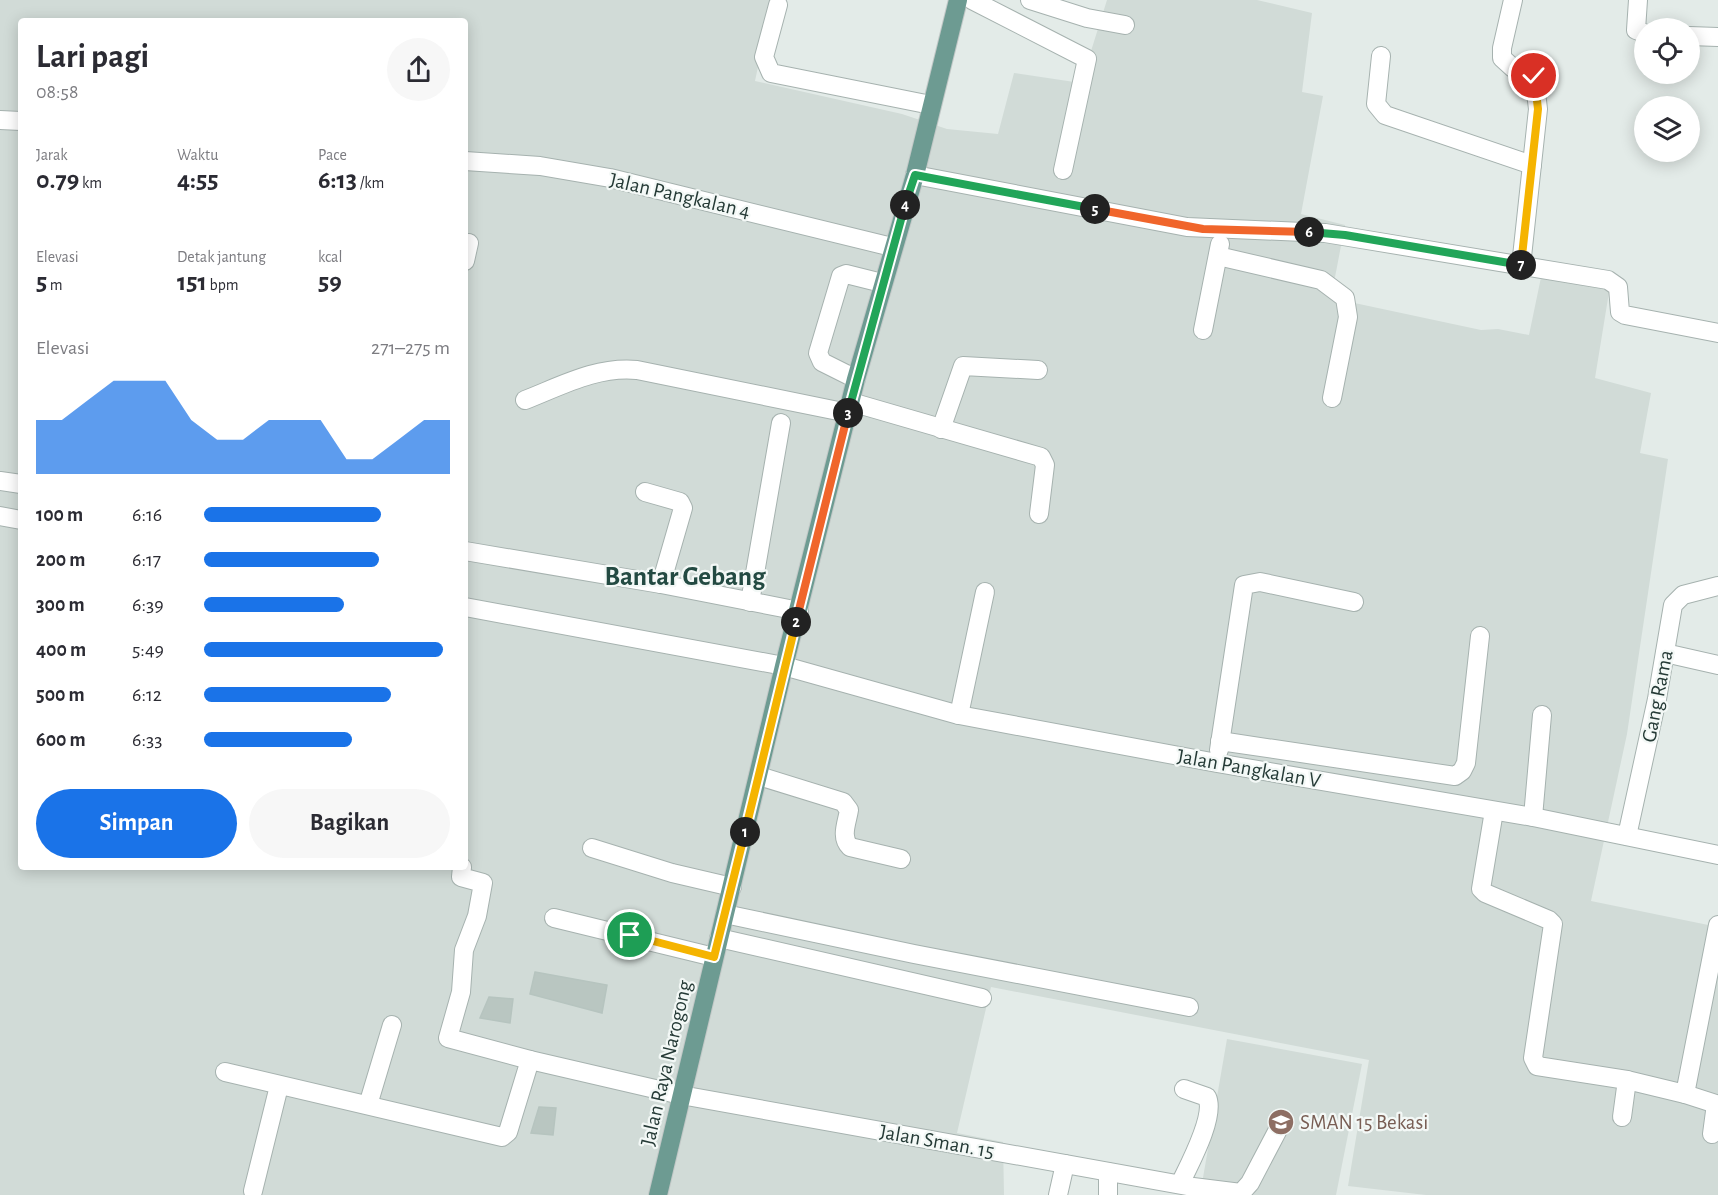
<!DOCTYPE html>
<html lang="id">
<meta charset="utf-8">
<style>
:root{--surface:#fff;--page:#f7f7f7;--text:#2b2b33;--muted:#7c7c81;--accent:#1a73e8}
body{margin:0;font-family:"Alegreya Sans",sans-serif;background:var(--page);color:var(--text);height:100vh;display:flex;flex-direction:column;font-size:22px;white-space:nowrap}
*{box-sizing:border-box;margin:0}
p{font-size:20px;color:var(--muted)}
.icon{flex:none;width:33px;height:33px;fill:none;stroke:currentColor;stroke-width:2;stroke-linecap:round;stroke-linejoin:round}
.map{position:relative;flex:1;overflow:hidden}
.details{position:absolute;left:18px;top:18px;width:450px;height:852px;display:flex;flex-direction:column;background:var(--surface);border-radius:6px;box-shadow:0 3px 15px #0003}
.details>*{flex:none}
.fabs{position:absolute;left:1634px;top:18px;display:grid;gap:12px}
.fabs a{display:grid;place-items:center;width:66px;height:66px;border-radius:50%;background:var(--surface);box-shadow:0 3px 15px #0003;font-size:30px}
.pin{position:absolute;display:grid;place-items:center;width:51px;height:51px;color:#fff;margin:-26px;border:3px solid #fff;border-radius:50%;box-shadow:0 2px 6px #0007}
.km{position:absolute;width:30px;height:30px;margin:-15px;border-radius:50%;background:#222;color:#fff;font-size:16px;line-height:30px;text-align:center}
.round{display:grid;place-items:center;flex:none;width:63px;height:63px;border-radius:32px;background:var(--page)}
.overview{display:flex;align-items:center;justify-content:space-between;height:102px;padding:0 18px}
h1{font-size:33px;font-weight:700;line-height:45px}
.metrics{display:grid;grid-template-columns:repeat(3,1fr);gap:9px;height:102px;padding:6px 18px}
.metrics div{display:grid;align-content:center}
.metrics b{font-size:26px;font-weight:700}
.metrics small{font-size:16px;font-weight:400}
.metrics p{font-size:16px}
.chart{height:168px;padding:12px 18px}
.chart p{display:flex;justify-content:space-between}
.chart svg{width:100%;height:108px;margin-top:6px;fill:var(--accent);opacity:.7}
.primary-button{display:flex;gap:12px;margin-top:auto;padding:12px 18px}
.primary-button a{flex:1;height:69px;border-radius:36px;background:var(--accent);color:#fff;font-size:24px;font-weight:700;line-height:69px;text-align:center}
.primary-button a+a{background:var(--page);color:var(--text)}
ul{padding:0 18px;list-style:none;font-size:20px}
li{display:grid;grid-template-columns:96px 72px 1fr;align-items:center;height:45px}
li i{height:15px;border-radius:8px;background:var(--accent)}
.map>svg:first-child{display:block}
.built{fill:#d1dbd7;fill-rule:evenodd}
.building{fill:#b9c6c1;stroke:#b6c4bf;stroke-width:1.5}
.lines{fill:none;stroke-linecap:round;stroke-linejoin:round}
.minor-casing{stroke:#a6b2af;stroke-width:20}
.major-casing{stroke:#c2c8c7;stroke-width:20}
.minor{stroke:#fff;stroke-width:18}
.major{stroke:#6d9b92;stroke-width:18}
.split-1-casing{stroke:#fff;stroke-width:12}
.split-2-casing{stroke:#fff;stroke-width:12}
.split-3-casing{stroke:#fff;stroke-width:12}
.split-4-casing{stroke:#fff;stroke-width:12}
.split-5-casing{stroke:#fff;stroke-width:12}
.split-6-casing{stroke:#fff;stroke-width:12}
.split-7-casing{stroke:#fff;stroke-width:12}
.split-8-casing{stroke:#fff;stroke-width:12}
.split-1{stroke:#f5b400;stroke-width:8}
.split-2{stroke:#f5b400;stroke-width:8}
.split-3{stroke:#f0652b;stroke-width:8}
.split-4{stroke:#22a559;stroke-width:8}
.split-5{stroke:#22a559;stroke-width:8}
.split-6{stroke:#f0652b;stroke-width:8}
.split-7{stroke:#22a559;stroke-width:8}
.split-8{stroke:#f5b400;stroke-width:8}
.labels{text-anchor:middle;stroke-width:4.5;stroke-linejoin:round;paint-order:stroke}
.street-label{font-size:21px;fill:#253a36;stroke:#f3f8f6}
.education-label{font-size:21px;fill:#785e54;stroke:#f3f8f6;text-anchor:start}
.district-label{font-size:27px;font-weight:bold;fill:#234a42;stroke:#f3f8f6}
</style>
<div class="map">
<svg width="1718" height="1195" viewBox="0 0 1718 1195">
<rect width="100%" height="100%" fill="#e3ebe8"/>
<g class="built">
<path d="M0,0H772L755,81L902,114L947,129L998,134L1014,73L1081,83L1107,0H1257L1312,13L1302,92L1323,96L1301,214L1345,225L1331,298L1481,330L1498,329L1529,335L1544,263L1611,280L1595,378L1651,393L1640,453L1668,459L1627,734L1591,901L1718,927V1195H1426L1348,1186L1369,1060L991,987L957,1133L1003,1142L1004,1195H0ZM21,21H465V867H21Z"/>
<path d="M1227,1039L1362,1064L1336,1195H1200Z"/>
</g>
<g class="building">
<path d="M535,972L607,985L602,1013L530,994Z"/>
<path d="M489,997L513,999L510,1023L480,1018Z"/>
<path d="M539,1107L556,1108L553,1135L531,1133Z"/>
</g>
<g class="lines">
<defs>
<g id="minor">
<path d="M972,0L1087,59L1063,170"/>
<path d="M1030,0L1087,18L1125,25"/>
<path d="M1513,0L1502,48V58L1513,68L1534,76L1538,109L1521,266"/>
<path d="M1638,0L1636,30L1644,33"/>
<path d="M778,5L764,57L771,73L931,105"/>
<path d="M1689,36L1718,37"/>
<path d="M1381,56L1376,104L1385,115L1532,165"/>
<path d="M0,120L21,121"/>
<path d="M465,161L540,166L610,178L892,247"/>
<path d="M915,175L1187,227L1325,233L1608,280L1618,287L1620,312L1625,315L1718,333"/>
<path d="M1218,256L1321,280L1345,298L1348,317L1332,398"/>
<path d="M465,261L469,243"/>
<path d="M1203,330L1220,244"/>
<path d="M856,379L822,362L818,353L841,276L846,274L882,283"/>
<path d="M525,400C561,386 597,366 637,370L848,413"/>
<path d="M851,402L1041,457L1045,465L1039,514"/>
<path d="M941,429L963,366L1038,370"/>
<path d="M0,481L21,484"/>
<path d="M645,492L680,502L683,508L661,584"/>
<path d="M0,516L21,520"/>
<path d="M465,551L661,584L799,611"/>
<path d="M750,602L781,423"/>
<path d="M465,607L784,666L959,715L1217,763L1533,817L1718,855"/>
<path d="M1665,653L1718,665"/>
<path d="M959,715L985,592"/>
<path d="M1220,741L1455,776L1462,771L1466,763L1480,636"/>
<path d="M1219,750L1244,585L1260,582L1354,602"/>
<path d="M759,776L843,802L849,810C847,823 840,837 850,847L901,859"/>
<path d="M1494,811L1481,889L1485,893L1549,920L1553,924L1533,1058L1537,1066L1627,1080L1685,1094L1718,925"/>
<path d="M1533,817L1542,715"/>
<path d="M1627,836L1657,699L1673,605L1683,595L1718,586"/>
<path d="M592,848L672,873L732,887"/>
<path d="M462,867L461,877L483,883L477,916L464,950L461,992L448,1038L530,1060"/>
<path d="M725,914L914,954L1189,1007"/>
<path d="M554,918L714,957"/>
<path d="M719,938L982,998"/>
<path d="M225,1072L502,1137L508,1132L530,1060L681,1095L1193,1187L1241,1193L1250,1183L1282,1122"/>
<path d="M1685,1094L1716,1104L1712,1134"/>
<path d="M368,1105L392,1025"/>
<path d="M1622,1117L1627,1080"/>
<path d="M1108,1172V1195"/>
<path d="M1180,1184C1189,1165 1216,1116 1207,1097L1184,1089"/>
<path d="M253,1191L279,1086"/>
<path d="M1058,1195L1065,1164"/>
</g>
<path id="major" d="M658,1195L784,666L856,379L915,175L958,0"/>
</defs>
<use href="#minor" class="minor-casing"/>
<use href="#major" class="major-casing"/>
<use href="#minor" class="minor"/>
<use href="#major" class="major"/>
</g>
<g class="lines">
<defs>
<path id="split-1" d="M630,935L714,957L745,832"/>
<path id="split-2" d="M745,832L796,622"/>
<path id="split-3" d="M796,622L848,413"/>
<path id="split-4" d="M848,413L905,205"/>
<path id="split-5" d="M905,205L915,175L1095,209"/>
<path id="split-6" d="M1095,209L1203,229L1309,232"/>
<path id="split-7" d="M1309,232L1345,235L1521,265"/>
<path id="split-8" d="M1521,265L1538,109L1534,76"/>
</defs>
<use href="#split-1" class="split-1-casing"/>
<use href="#split-2" class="split-2-casing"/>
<use href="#split-3" class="split-3-casing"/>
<use href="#split-4" class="split-4-casing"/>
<use href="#split-5" class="split-5-casing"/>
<use href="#split-6" class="split-6-casing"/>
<use href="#split-7" class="split-7-casing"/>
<use href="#split-8" class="split-8-casing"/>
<use href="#split-1" class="split-1"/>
<use href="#split-2" class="split-2"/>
<use href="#split-3" class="split-3"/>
<use href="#split-4" class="split-4"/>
<use href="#split-5" class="split-5"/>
<use href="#split-6" class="split-6"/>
<use href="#split-7" class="split-7"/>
<use href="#split-8" class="split-8"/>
</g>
<defs>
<symbol id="school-disc" viewBox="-11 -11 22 22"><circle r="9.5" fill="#8d6e63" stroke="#f3f8f6"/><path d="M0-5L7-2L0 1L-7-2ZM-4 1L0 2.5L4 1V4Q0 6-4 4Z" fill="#fff"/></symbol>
</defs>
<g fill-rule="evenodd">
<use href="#school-disc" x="1266" y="1107" width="30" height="30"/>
</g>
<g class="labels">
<g class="street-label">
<text transform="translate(680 195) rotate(13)" y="7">Jalan Pangkalan 4</text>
<text transform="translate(1657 696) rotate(-79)" y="7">Gang Rama</text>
<text transform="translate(1249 768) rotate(10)" y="7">Jalan Pangkalan V</text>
<text transform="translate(666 1063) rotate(-77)" y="7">Jalan Raya Narogong</text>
<text transform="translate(937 1141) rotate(10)" y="7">Jalan Sman. 15</text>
</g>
<g class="education-label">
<text x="1300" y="1129">SMAN 15 Bekasi</text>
</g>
<g class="district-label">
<text x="685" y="585">Bantar Gebang</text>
</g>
</g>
</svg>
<div class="fabs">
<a><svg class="icon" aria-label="locate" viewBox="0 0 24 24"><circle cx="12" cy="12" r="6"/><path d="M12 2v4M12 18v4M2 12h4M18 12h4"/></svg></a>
<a><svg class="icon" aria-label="layers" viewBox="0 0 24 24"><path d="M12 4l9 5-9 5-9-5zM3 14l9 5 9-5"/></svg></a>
</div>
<div class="pin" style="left:630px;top:935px;background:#1e9e55"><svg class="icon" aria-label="arrive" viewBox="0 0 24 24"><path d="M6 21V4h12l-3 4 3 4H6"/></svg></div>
<div class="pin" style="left:1534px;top:76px;background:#d93025"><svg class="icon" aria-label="check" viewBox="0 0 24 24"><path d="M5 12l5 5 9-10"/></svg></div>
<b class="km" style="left:745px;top:832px">1</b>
<b class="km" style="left:796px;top:622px">2</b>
<b class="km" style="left:848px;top:413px">3</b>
<b class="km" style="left:905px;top:205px">4</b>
<b class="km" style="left:1095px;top:209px">5</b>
<b class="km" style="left:1309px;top:232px">6</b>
<b class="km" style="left:1521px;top:265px">7</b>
<section class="details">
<div class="overview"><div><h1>Lari pagi</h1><p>08:58</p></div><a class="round"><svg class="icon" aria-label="share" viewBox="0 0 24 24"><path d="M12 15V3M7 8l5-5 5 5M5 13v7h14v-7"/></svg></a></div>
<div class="metrics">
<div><p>Jarak</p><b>0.79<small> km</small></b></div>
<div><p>Waktu</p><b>4:55</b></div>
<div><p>Pace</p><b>6:13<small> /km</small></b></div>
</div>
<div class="metrics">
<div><p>Elevasi</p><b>5<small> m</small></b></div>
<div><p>Detak jantung</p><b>151<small> bpm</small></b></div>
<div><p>kcal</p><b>59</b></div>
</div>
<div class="chart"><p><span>Elevasi</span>271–275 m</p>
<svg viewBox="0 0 160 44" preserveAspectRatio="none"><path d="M0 44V22L10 22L20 14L30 6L40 6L50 6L60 22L70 30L80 30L90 22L100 22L110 22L120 38L130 38L140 30L150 22L160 22V44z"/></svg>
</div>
<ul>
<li><b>100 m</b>6:16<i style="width:72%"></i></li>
<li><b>200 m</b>6:17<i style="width:71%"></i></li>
<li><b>300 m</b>6:39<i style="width:57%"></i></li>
<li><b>400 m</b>5:49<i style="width:97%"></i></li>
<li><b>500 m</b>6:12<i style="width:76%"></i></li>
<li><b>600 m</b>6:33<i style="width:60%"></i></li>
</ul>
<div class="primary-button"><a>Simpan</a><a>Bagikan</a></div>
</section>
</div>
